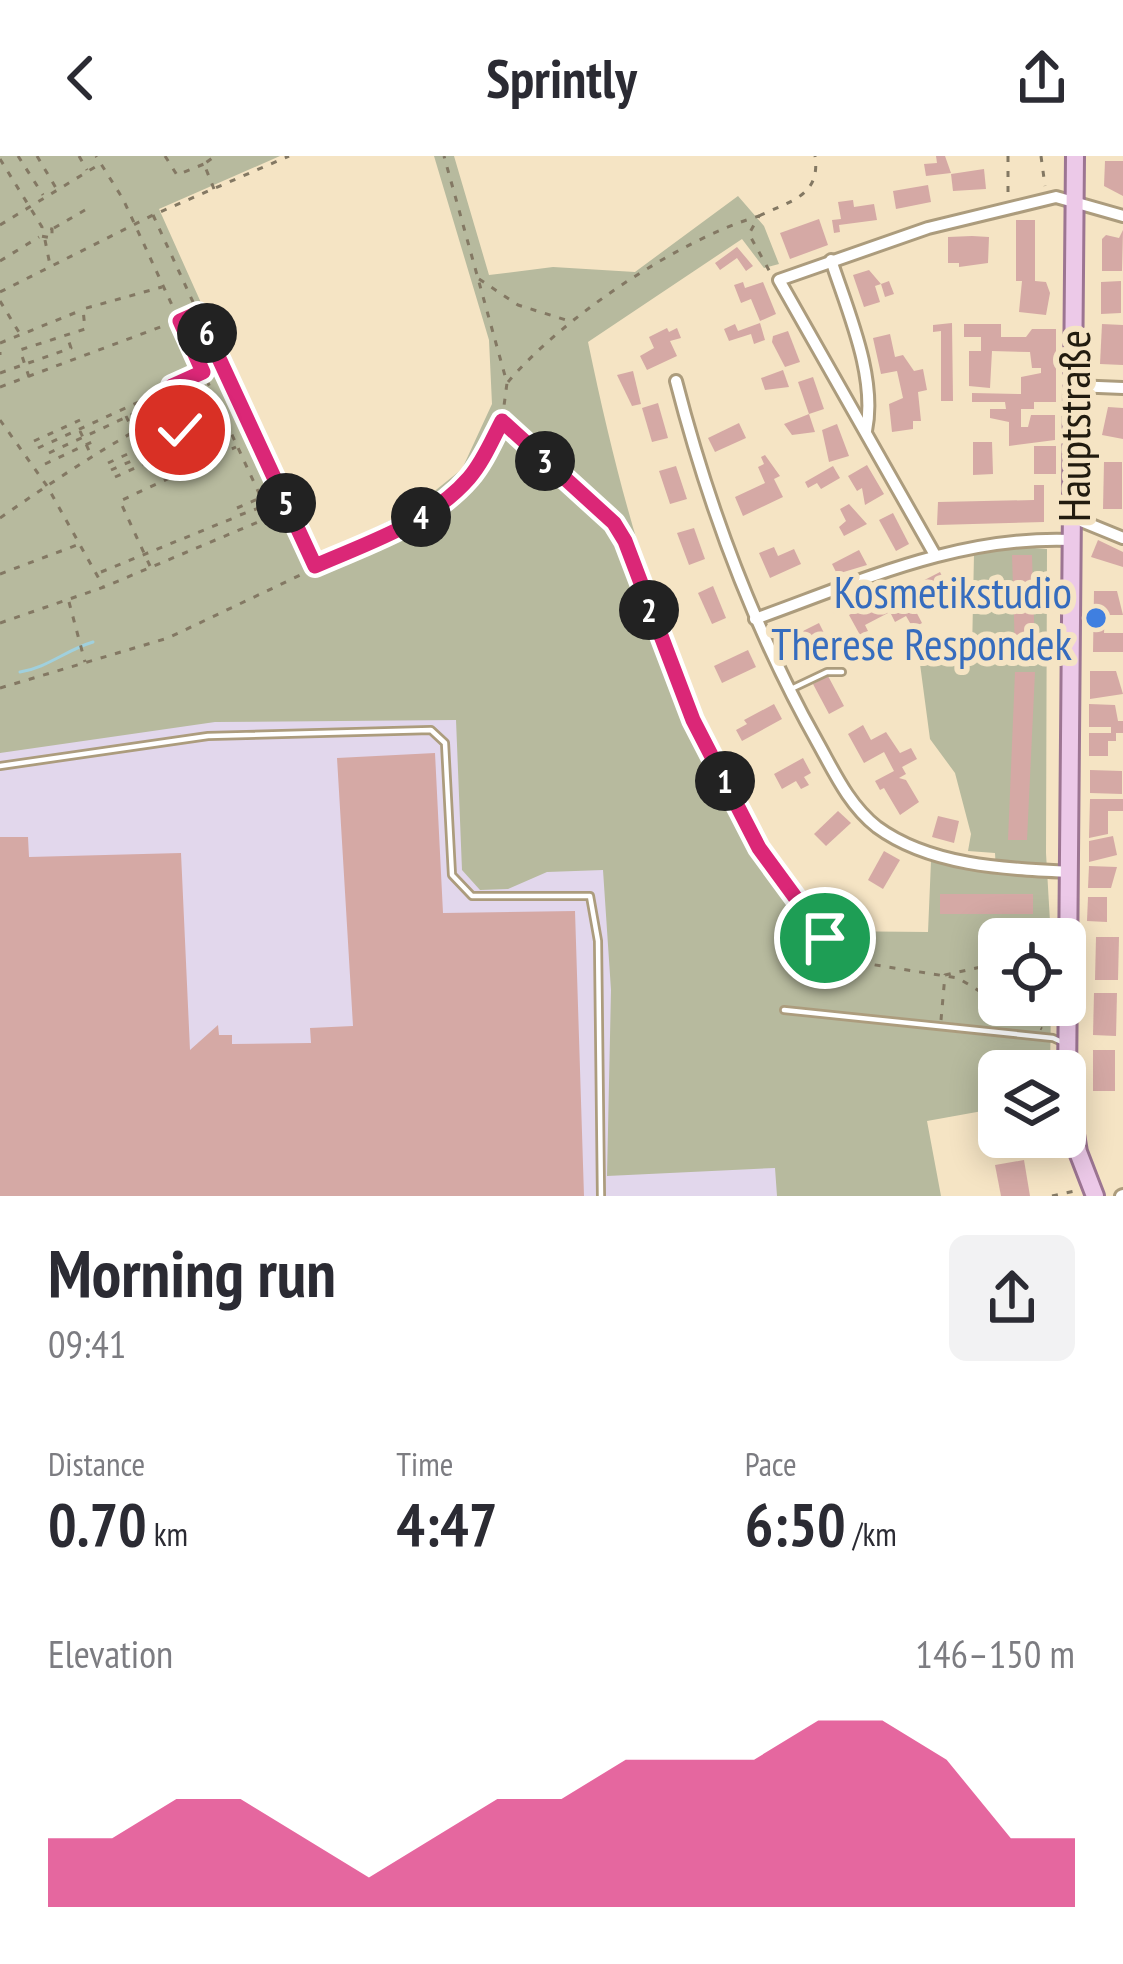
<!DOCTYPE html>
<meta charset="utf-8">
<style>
:root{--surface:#fff;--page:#f2f2f3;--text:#2b2b33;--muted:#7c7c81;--accent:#db2777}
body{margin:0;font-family:"PT Sans Narrow",sans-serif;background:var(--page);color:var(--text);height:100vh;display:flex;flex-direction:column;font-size:45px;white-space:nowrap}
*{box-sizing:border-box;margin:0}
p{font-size:39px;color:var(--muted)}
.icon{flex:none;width:66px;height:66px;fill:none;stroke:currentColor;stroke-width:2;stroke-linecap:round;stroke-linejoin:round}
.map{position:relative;height:1040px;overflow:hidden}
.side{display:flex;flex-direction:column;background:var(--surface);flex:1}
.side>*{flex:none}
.buttons{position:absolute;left:978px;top:762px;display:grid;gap:24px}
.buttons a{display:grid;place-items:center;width:108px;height:108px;border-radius:18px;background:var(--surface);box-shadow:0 6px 30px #0003;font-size:60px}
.pin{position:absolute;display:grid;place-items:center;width:102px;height:102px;color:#fff;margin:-51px;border:6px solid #fff;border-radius:50%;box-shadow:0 3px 12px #0007}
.km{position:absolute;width:60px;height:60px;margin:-30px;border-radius:50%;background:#222;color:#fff;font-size:33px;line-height:60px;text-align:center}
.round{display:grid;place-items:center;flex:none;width:126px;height:126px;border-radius:18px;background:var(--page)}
.head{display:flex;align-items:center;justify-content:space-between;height:204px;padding:0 48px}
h1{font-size:66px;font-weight:600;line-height:90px}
.stats{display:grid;grid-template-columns:repeat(3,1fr);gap:18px;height:204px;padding:12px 48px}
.stats div{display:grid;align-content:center}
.stats b{font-size:60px;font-weight:600}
.stats small{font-size:33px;font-weight:400}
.stats p{font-size:33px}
.chart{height:336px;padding:24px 48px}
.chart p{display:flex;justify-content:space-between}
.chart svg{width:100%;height:216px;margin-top:12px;fill:var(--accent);opacity:.7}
header{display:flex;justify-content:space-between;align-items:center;height:156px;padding:0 48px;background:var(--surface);font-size:54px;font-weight:600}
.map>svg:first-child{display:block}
.industrial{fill:#e2d7ec}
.green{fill:#b7ba9e}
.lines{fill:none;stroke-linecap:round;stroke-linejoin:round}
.stream{stroke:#a0d0dd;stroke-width:3}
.building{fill:#d5a9a5}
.service-casing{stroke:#ac9c7d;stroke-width:10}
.minor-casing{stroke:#ac9c7d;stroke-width:16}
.primary-casing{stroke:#9c7592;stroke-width:22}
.path{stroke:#837863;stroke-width:3;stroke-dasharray:6 9;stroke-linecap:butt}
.service{stroke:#fff;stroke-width:4.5}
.minor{stroke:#fff;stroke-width:10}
.primary{stroke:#ecc9e8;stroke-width:16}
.route-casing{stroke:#fff;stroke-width:24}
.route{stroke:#db2777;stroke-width:15}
.shop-dot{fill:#3f7fe0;stroke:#f5e4c4;stroke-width:4.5}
.labels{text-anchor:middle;stroke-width:12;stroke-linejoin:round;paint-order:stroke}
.street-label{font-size:45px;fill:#211b0f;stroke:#f5e4c4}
.shop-label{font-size:45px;fill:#366cbe;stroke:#f5e4c4;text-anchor:end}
</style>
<header><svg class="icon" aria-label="back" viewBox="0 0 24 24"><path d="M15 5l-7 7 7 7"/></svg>Sprintly<svg class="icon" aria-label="share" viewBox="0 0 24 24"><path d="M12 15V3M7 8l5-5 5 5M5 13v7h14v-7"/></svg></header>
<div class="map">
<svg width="1123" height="1040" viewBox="0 0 1123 1040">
<rect width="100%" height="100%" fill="#f5e4c4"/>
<path class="industrial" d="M536,306L543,336L940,1040H0V542Z"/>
<path class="green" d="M0,0H280L159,53L315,401L411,354L462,313L492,248L489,184L434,0H454L489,119L553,111L635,116L738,40L764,70L779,108L764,112L742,83L588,186C636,417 691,579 824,775L928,776L931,705L996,716L995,697L968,695L971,678L955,617L930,583L920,508L972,496L974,398L1009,390L1047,393L1046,697L1051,783H999V849H1051L1050,915H999V952L927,965L941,1040H777L775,1012L607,1020L611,834L603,714L547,716L508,733L480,734L462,714L456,564L215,566L0,597Z"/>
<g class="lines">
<path class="stream" d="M20,516C47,512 66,494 93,486"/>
</g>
<g class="building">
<path d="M936,0H945L951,17L926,20L924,8L937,7Z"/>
<path d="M1105,5H1123V40L1104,30Z"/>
<path d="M984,13L986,33L953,35L951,18Z"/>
<path d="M928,29L931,46L896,53L893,35Z"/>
<path d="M853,44L854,51L874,48L877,64L839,69L840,76L834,77L832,64L841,63L838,46Z"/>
<path d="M819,63L828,89L790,103L780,77Z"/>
<path d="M1016,64H1035V125L1046,126L1050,137L1046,159L1019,156L1022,125H1016Z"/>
<path d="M1123,74L1122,115H1102V83L1106,79L1119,82Z"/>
<path d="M972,80L989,81L988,107L959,111V107H948V81Z"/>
<path d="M737,91L753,110L746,115L737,102L720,114L715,107Z"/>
<path d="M869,114L881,128L889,125L894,138L885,141L881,128L875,130L880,146L864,151L853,119Z"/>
<path d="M1121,125V157L1101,158V126Z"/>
<path d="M743,126L745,132L763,126L776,158L760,165L751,143L741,147L734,129Z"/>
<path d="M760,167L765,184L754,188L751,178L729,185L724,173L735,168L738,175Z"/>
<path d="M952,167L953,245H941V175L933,176V169Z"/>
<path d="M964,168H1001V181H1026L1032,173H1056V246H1034V253H1021V271H1028L1031,259H1055V284L1009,290V266L990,262V253H1006L1005,246H972V237L1021,238V221L1041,217V212H1032L1030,196L992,195L990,232L969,230V195H981V181H964Z"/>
<path d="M1102,168L1123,169V209L1100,208Z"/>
<path d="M667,172L669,176L677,172L681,182L670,185L677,200L647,214L640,200L654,192L649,181Z"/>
<path d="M788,175L800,206L785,211L772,186L773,180Z"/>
<path d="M890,178L895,201L903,199L914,215L923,213L927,234L918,236L921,265H913V273L892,276L889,248L903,242L897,215L881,218L873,182Z"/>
<path d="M783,214L789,231L765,234L761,222Z"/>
<path d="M633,215L641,248L632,250L617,219Z"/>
<path d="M813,221L824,253L809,258L815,276L792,279L784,268L809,258L798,226Z"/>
<path d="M658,247L668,282L652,286L642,252Z"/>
<path d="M1108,251L1123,252V283L1102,279Z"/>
<path d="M739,267L746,282L715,296L708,282Z"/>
<path d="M837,268L849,300L829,306L822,274Z"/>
<path d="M973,286H992L993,318L973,319Z"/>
<rect x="1034" y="290" width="22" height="28"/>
<path d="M765,299L780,320L774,323L783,341L743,360L735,341L765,327L758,311L764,308L761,301Z"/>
<path d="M1104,306H1122V353H1103Z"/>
<path d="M867,309L884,338L865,349L862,332L857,335L848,320Z"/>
<path d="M676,310L687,343L670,348L659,315Z"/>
<path d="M833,310L840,322L821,333L817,327L808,332L805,326Z"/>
<path d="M1034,329H1044V366L937,369L938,346L1034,344Z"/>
<path d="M849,348L867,368L844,380L839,371L846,365L840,353Z"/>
<path d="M893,357L909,388L896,395L879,364Z"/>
<path d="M694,372L705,403L689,409L677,377Z"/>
<path d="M1098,384L1123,396V411L1091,401Z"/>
<path d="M774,391L778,400L794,393L801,408L770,422L759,397Z"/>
<path d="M859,394L867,409L837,418L832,408Z"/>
<path d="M1012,399H1032L1035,496L1015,495Z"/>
<path d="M940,416L948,432L918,448L909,432Z"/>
<path d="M713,430L726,462L712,468L698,437Z"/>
<path d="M1094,435H1117L1123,459H1105L1104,477H1123V496H1093Z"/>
<path d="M880,443L888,457L865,469L868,475L860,479L849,459Z"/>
<path d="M911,446L922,467L913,472L906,460L895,466L890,456Z"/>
<path d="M819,467L827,483L795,499L787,483Z"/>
<path d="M748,494L756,511L722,527L714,510Z"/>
<path d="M1090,515H1116L1123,538L1090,543Z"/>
<path d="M1015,516H1035L1027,684H1008Z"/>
<path d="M828,520L844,550L829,558L813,528Z"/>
<path d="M774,548L782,563L742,585L736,574L747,568L744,564Z"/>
<path d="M1089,548L1115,549L1118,565H1123V577H1116V585H1108V600H1089V577H1111V571H1089Z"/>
<path d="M863,569L871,584L886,576L900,597L911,592L917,603L902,611L906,618L899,622L906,624L919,646L900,659L884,632L880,634L875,625L894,615L884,596L864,607L848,578Z"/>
<path d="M435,597L443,757L575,755L584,1040H0V681H28L29,701L181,697L190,894L218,869L219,879H232V888L311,887L310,872L353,870L337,602Z"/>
<path d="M803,602L811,617L804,621L809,629L801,633L796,625L782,633L774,618Z"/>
<path d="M1090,614L1122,615V638L1090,637Z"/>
<path d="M1090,643H1123V655H1108V678L1089,682Z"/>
<path d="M838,655L851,667L826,690L814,678Z"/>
<path d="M938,660L959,665L954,687L932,681Z"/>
<path d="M1113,680L1117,699L1089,706V685Z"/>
<path d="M884,695L900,704L883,733L868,724Z"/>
<path d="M1089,710L1117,711L1111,732H1088Z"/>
<rect x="940" y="738" width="93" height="20"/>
<path d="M1088,741H1107V766L1087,765Z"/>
<path d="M1096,781H1119L1118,824H1095Z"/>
<path d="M1094,837H1117L1116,880L1093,879Z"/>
<rect x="1093" y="894" width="22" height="41"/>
<path d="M1024,1004L1030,1040H1001L995,1009Z"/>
</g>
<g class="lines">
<defs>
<g id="service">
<path d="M789,534L827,516H842"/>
<path d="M0,610L208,580L431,574L445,587L452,719L472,740H590L598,785L601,1040"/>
<path d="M784,854L1053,882L1064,887"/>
</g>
<g id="minor">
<path d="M831,104C848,156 877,221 866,275"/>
<path d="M676,225C709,353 754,474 819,589C835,618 850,650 877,671C930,710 1006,713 1070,716"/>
<path d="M1074,230L1123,232"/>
<path d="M1074,362L1123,382"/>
<path d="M935,399L779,124L928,72L1056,41L1123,60"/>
<path d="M755,463C861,425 959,379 1073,384"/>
<path d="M1121,1040L1123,1039"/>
</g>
<path id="primary" d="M1075,0L1067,931L1078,996L1095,1040"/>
</defs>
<use href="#service" class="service-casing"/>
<use href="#minor" class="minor-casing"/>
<use href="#primary" class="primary-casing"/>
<g class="path">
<path d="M18,0L43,39"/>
<path d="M37,0L56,32"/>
<path d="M79,0L87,14"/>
<path d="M165,0L177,19L204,8"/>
<path d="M1008,0V38"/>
<path d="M1041,0L1045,30"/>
<path d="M0,3L42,71L41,80L52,82V73L42,71"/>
<path d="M214,33L204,8L215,0"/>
<path d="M153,59L314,409"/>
<path d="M759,60C790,45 821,40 815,0"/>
<path d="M0,69L100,8"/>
<path d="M54,72L85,54"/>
<path d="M45,84L50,109"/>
<path d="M0,105L39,81"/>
<path d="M479,123L518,149L566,164"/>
<path d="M0,136L153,59L289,0"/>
<path d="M0,145L20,178"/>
<path d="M0,187L82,154"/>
<path d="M0,196V199"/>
<path d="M0,217L71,192L67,180"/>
<path d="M29,221L20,194L85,173L83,153L162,131"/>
<path d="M508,226C563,161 678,84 759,60L749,78L770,116"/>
<path d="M0,231L195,158"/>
<path d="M173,232L181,250"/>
<path d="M126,260L147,306"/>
<path d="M0,264L47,330L103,430"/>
<path d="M503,266L613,367L625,385L693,564L759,692L816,774L869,808L958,822L999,847"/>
<path d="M80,275L91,299"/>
<path d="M34,285L80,264"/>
<path d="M38,292L202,217"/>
<path d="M49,297L200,227"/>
<path d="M108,307L180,274L172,255"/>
<path d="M45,308L94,285"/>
<path d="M111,314L184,282"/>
<path d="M115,321L194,285"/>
<path d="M237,352L260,342"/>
<path d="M240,359L264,350"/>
<path d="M0,362C68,315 135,270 211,237"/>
<path d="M150,410L120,345L236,291"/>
<path d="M101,416L236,361"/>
<path d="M0,418L77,389"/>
<path d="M69,446L85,506"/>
<path d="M0,467L104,431L270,361L123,43L96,0"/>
<path d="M0,532L168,482L416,364L472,319L502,265L507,227L444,0"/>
<path d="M1002,849L1042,873"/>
<path d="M941,864L945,819L999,807"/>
<path d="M1052,1040L1075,1035"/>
</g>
<use href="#service" class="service"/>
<use href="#minor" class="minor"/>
<use href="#primary" class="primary"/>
</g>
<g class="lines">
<defs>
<path id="route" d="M180,274L172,254L182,250L172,230L203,216L180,165L198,157L315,410C367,387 430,367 469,322C483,306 492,284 502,265L614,367L625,385L693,564L759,692L825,782"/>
</defs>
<use href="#route" class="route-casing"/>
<use href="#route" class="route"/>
</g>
<circle class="shop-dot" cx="1096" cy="462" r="12"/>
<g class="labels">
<g class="street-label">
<text transform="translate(1074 270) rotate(-90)" y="16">Hauptstraße</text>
</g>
<g class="shop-label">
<text x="1072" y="452">Kosmetikstudio<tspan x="1072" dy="52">Therese Respondek</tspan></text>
</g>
</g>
</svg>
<div class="buttons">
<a><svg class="icon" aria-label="locate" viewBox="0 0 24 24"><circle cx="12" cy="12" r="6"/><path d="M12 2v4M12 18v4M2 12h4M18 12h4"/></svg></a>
<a><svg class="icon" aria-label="layers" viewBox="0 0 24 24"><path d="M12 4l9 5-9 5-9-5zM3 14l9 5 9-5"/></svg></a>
</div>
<div class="pin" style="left:825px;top:782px;background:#1e9e55"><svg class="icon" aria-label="arrive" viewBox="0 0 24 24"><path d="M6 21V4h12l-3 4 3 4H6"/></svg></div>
<div class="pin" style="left:180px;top:274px;background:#d93025"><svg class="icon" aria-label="check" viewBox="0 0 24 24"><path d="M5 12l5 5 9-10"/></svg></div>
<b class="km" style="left:725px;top:625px">1</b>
<b class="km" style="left:649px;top:454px">2</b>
<b class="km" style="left:545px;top:305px">3</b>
<b class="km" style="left:421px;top:361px">4</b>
<b class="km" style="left:286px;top:347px">5</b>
<b class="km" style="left:207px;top:177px">6</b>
</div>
<section class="side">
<div class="head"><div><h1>Morning run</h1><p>09:41</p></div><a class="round"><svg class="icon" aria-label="share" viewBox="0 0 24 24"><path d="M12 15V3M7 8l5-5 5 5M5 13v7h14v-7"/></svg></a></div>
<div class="stats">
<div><p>Distance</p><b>0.70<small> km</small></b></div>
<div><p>Time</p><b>4:47</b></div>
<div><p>Pace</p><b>6:50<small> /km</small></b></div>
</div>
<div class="chart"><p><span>Elevation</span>146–150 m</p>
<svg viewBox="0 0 160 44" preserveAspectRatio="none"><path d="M0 44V30L10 30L20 22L30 22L40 30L50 38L60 30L70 22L80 22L90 14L100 14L110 14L120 6L130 6L140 14L150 30L160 30V44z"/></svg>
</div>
</section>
